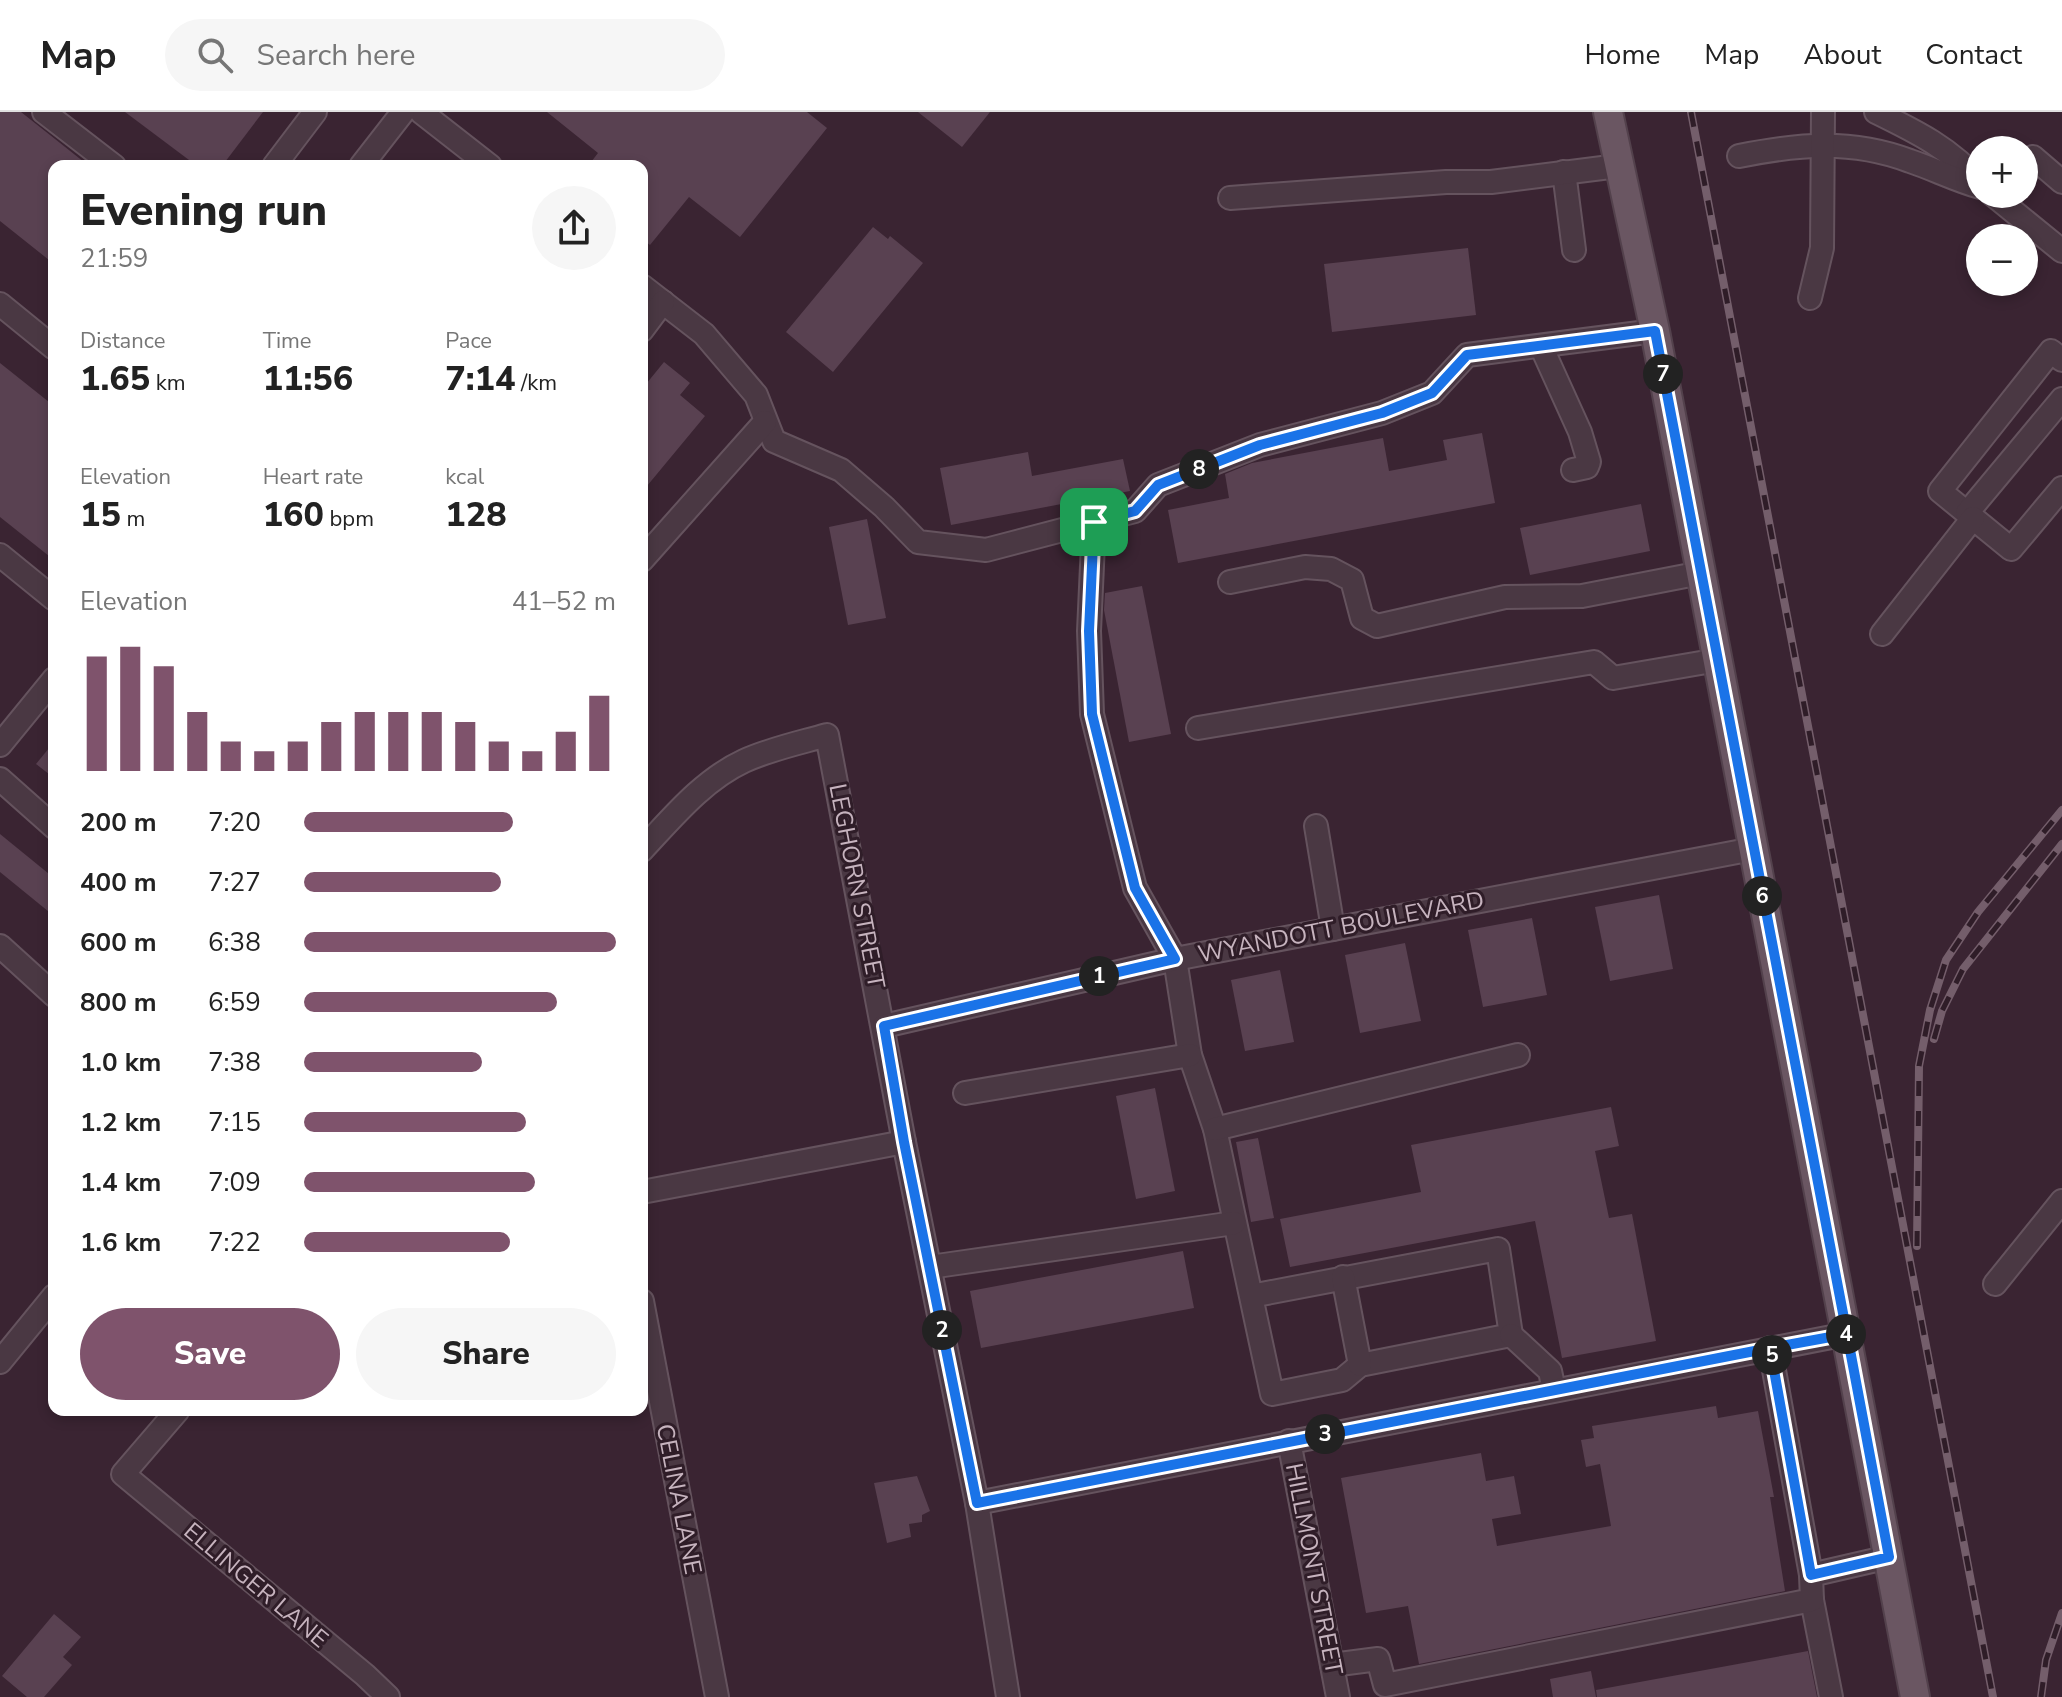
<!DOCTYPE html>
<meta charset="utf-8">
<style>
:root{--surface:#fff;--page:#f6f6f6;--text:#222;--muted:#767676;--line:#e0e0e0;--accent:#7f536c}
body{margin:0;font-family:"Nunito Sans",sans-serif;background:var(--page);color:var(--text);height:100vh;display:flex;flex-direction:column;font-size:30px;white-space:nowrap}
*{box-sizing:border-box;margin:0}
p{font-size:26px;color:var(--muted)}
.icon{flex:none;width:44px;height:44px;fill:none;stroke:currentColor;stroke-width:2;stroke-linecap:round;stroke-linejoin:round}
.map{position:relative;flex:1;overflow:hidden}
.side{position:absolute;left:48px;top:48px;width:600px;height:1256px;display:flex;flex-direction:column;background:var(--surface);border-radius:16px;box-shadow:0 4px 12px #0003}
.side>*{flex:none}
.buttons{position:absolute;left:1966px;top:24px;display:grid;gap:16px}
.buttons a{display:grid;place-items:center;width:72px;height:72px;border-radius:50%;background:var(--surface);box-shadow:0 4px 12px #0003;font-size:40px}
.pin{position:absolute;display:grid;place-items:center;width:68px;height:68px;color:#fff;margin:-34px;border-radius:16px;box-shadow:0 4px 12px #0006}
.km{position:absolute;width:40px;height:40px;margin:-20px;border-radius:50%;background:#222;color:#fff;font-size:22px;line-height:40px;text-align:center}
.round{display:grid;place-items:center;flex:none;width:84px;height:84px;border-radius:42px;background:var(--page)}
.headline{display:flex;align-items:center;justify-content:space-between;height:136px;padding:0 32px}
h1{font-size:44px;font-weight:800;line-height:60px}
.metrics{display:grid;grid-template-columns:repeat(3,1fr);gap:12px;height:136px;padding:8px 32px}
.metrics div{display:grid;align-content:center}
.metrics b{font-size:34px;font-weight:800}
.metrics small{font-size:22px;font-weight:400}
.metrics p{font-size:22px}
.chart{height:224px;padding:16px 32px}
.chart p{display:flex;justify-content:space-between}
.chart svg{width:100%;height:144px;margin-top:8px;stroke:var(--accent);stroke-width:6}
.button{display:flex;gap:16px;margin-top:auto;padding:16px 32px}
.button a{flex:1;height:92px;border-radius:48px;background:var(--accent);color:#fff;font-size:32px;font-weight:800;line-height:92px;text-align:center}
.button a+a{background:var(--page);color:var(--text)}
ul{padding:0 32px;list-style:none;font-size:26px}
li{display:grid;grid-template-columns:128px 96px 1fr;align-items:center;height:60px}
li i{height:20px;border-radius:10px;background:var(--accent)}
header{display:flex;align-items:center;gap:48px;box-sizing:border-box;height:112px;padding:0 40px;background:var(--surface);border-bottom:2px solid var(--line)}
header strong{font-size:38px}
nav{display:flex;gap:44px;margin-inline-start:auto;font-size:28px}
.search{width:560px;height:72px;background:var(--page);display:flex;align-items:center;gap:20px;box-sizing:border-box;padding:0 28px;border-radius:44px;color:var(--muted);font-size:30px}
.map>svg:first-child{display:block}
.building{fill:#594151}
.lines{fill:none;stroke-linecap:round;stroke-linejoin:round}
.minor-casing{stroke:#65535e;stroke-width:26}
.major-casing{stroke:#53414c;stroke-width:32}
.minor{stroke:#4a3843;stroke-width:22}
.major{stroke:#6a5662;stroke-width:28}
.rail-casing{stroke:#745e6b;stroke-width:8}
.rail{stroke:#2f1d28;stroke-width:5;stroke-dasharray:15;stroke-linecap:butt}
.route-casing{stroke:#fff;stroke-width:16}
.route{stroke:#1a73e8;stroke-width:10}
.labels{text-anchor:middle;stroke-width:6;stroke-linejoin:round;paint-order:stroke}
.street-label{font-size:24px;fill:#c6b3be;stroke:#2f1d28}
</style>
<header>
<strong>Map</strong>
<div class="search"><svg class="icon" aria-label="search" viewBox="0 0 24 24"><circle cx="10" cy="10" r="6"/><path d="M15 15l6 6"/></svg>Search here</div>
<nav><a>Home</a><a>Map</a><a>About</a><a>Contact</a></nav>
</header>
<div class="map">
<svg width="2062" height="1585" viewBox="0 0 2062 1585">
<rect width="100%" height="100%" fill="#3a2432"/>
<g class="building">
<path d="M0,0H21L89,54H54V152L0,109Z"/>
<path d="M125,0H263L222,54H197Z"/>
<path d="M547,0H807L827,16L740,125L689,85L650,133L642,127V54H588L598,41Z"/>
<path d="M918,0H990L962,35Z"/>
<path d="M873,115L888,127L890,124L923,151L833,260L786,220Z"/>
<path d="M1468,136L1476,203L1332,220L1324,152Z"/>
<path d="M664,250L690,271L680,283L705,304L642,380V277Z"/>
<path d="M0,251L54,294V448L0,405Z"/>
<path d="M1482,321L1495,391L1178,451L1168,398L1229,386L1225,362L1252,351L1383,326L1389,359L1447,348L1443,328Z"/>
<path d="M1028,340L1032,364L1123,347L1130,379L951,413L940,356Z"/>
<path d="M1641,392L1650,439L1530,463L1520,416Z"/>
<path d="M867,407L886,506L848,513L829,415Z"/>
<path d="M1142,474L1171,622L1129,630L1104,498L1105,481Z"/>
<path d="M54,630V666L36,652Z"/>
<path d="M0,722L54,766V804L0,760Z"/>
<path d="M1659,783L1673,857L1610,869L1595,795Z"/>
<path d="M1532,806L1547,883L1483,895L1468,818Z"/>
<path d="M1405,831L1421,909L1360,921L1345,843Z"/>
<path d="M1280,858L1294,930L1245,939L1231,868Z"/>
<path d="M1155,976L1175,1079L1136,1087L1116,984Z"/>
<path d="M1611,995L1619,1034L1595,1039L1609,1106L1632,1102L1656,1229L1562,1246L1535,1109L1290,1155L1280,1107L1421,1080L1411,1033Z"/>
<path d="M1258,1026L1274,1106L1251,1110L1236,1030Z"/>
<path d="M1183,1139L1194,1196L981,1236L970,1179Z"/>
<path d="M1716,1294L1718,1306L1758,1299L1774,1385H1770L1785,1479L1419,1552L1408,1494L1366,1501L1341,1366L1481,1341L1486,1369L1514,1364L1521,1402L1492,1407L1497,1434L1611,1414L1600,1352L1586,1355L1581,1328L1594,1326L1592,1314Z"/>
<path d="M917,1364L930,1399L922,1403V1410L909,1412L911,1425L887,1431L874,1371Z"/>
<path d="M54,1502L81,1525L63,1545L72,1553L44,1585H27L2,1564Z"/>
<path d="M1808,1539L1817,1585H1597L1596,1578Z"/>
<path d="M1591,1559L1596,1585H1553L1550,1567Z"/>
</g>
<g class="lines">
<defs>
<g id="minor">
<path d="M44,0L114,54"/>
<path d="M421,0L490,54"/>
<path d="M1876,0C1915,19 1952,37 1980,71"/>
<path d="M1739,44C1798,32 1852,27 1910,49C1934,57 1955,68 1980,75"/>
<path d="M274,54L315,0"/>
<path d="M361,54L403,0"/>
<path d="M2024,56L2033,45L2062,70"/>
<path d="M1564,60L1574,138"/>
<path d="M1992,82L2062,139"/>
<path d="M1230,86L1446,70H1491L1618,54"/>
<path d="M642,174L704,222L756,283L774,329L841,358L884,395L918,430L986,438L1135,399L1158,373L1260,333L1382,301L1432,281L1467,243L1655,219"/>
<path d="M1810,186L1822,136L1823,0"/>
<path d="M0,192L54,236"/>
<path d="M642,218L663,190"/>
<path d="M1541,234L1580,320L1589,350L1587,355L1573,358"/>
<path d="M2062,248L2051,239L1940,379L2011,437L2062,376"/>
<path d="M1967,401L2062,287"/>
<path d="M1094,410L1089,519L1092,602L1135,776L1175,847L1190,943L1215,1017L1272,1282L1342,1268L1360,1253L1511,1223L1498,1137L1251,1184"/>
<path d="M0,443L54,487"/>
<path d="M642,448L765,310"/>
<path d="M1230,470L1305,455L1331,457L1352,468L1362,506L1377,514L1505,485L1582,484L1701,461"/>
<path d="M1882,522L1973,406"/>
<path d="M1198,616L1594,550L1613,566L1718,548"/>
<path d="M0,633L54,567"/>
<path d="M0,667L54,715"/>
<path d="M1316,714L1333,817"/>
<path d="M642,738C672,706 703,668 744,649C770,637 799,631 827,623L904,1030L977,1391L1008,1585"/>
<path d="M0,834L54,883"/>
<path d="M884,914L1175,847L1753,737"/>
<path d="M965,981L1190,943"/>
<path d="M1215,1017L1518,943"/>
<path d="M642,1080L904,1030"/>
<path d="M930,1155L1234,1111"/>
<path d="M1343,1165L1360,1253"/>
<path d="M1995,1172L2062,1089"/>
<path d="M642,1189L717,1585"/>
<path d="M1511,1223L1550,1259L1554,1278"/>
<path d="M1770,1236L1811,1463"/>
<path d="M0,1250L54,1184"/>
<path d="M178,1298L123,1362L365,1563L388,1585"/>
<path d="M1289,1329L1338,1585"/>
<path d="M977,1391L1847,1222"/>
<path d="M1812,1488L1831,1585"/>
<path d="M1332,1553L1378,1547L1385,1573L1812,1488L1811,1463L1889,1445"/>
</g>
<path id="major" d="M1608,0L1655,219L1915,1585"/>
</defs>
<use href="#minor" class="minor-casing"/>
<use href="#major" class="major-casing"/>
<use href="#minor" class="minor"/>
<use href="#major" class="major"/>
<defs>
<g id="rail">
<path d="M1691,0L1993,1585"/>
<path d="M1934,927L1942,899L1963,857L2062,732"/>
<path d="M1917,1134L1919,954L1930,898L1946,848L1978,800L2062,698"/>
<path d="M2041,1585L2046,1548L2062,1501"/>
</g>
</defs>
<use href="#rail" class="rail-casing"/>
<use href="#rail" class="rail"/>
</g>
<g class="lines">
<defs>
<path id="route" d="M1094,410L1089,519L1092,602L1135,776L1175,847L884,914L904,1030L977,1391L1770,1236L1847,1222L1889,1445L1811,1463L1770,1236L1847,1222L1655,219L1467,243L1432,281L1382,301L1260,333L1158,373L1135,399L1094,410"/>
</defs>
<use href="#route" class="route-casing"/>
<use href="#route" class="route"/>
</g>
<g class="labels">
<g class="street-label">
<text transform="translate(857 774) rotate(79)" y="8">LEGHORN STREET</text>
<text transform="translate(1341 815) rotate(-11)" y="8">WYANDOTT BOULEVARD</text>
<text transform="translate(679 1387) rotate(79)" y="8">CELINA LANE</text>
<text transform="translate(1314 1457) rotate(79)" y="8">HILLMONT STREET</text>
<text transform="translate(256 1473) rotate(40)" y="8">ELLINGER LANE</text>
</g>
</g>
</svg>
<div class="buttons">
<a>+</a>
<a>−</a>
</div>
<div class="pin" style="left:1094px;top:410px;background:#1e9e55"><svg class="icon" aria-label="arrive" viewBox="0 0 24 24"><path d="M6 21V4h12l-3 4 3 4H6"/></svg></div>
<b class="km" style="left:1099px;top:864px">1</b>
<b class="km" style="left:942px;top:1218px">2</b>
<b class="km" style="left:1325px;top:1322px">3</b>
<b class="km" style="left:1846px;top:1222px">4</b>
<b class="km" style="left:1772px;top:1243px">5</b>
<b class="km" style="left:1762px;top:784px">6</b>
<b class="km" style="left:1663px;top:262px">7</b>
<b class="km" style="left:1199px;top:357px">8</b>
<section class="side">
<div class="headline"><div><h1>Evening run</h1><p>21:59</p></div><a class="round"><svg class="icon" aria-label="share" viewBox="0 0 24 24"><path d="M12 15V3M7 8l5-5 5 5M5 13v7h14v-7"/></svg></a></div>
<div class="metrics">
<div><p>Distance</p><b>1.65<small> km</small></b></div>
<div><p>Time</p><b>11:56</b></div>
<div><p>Pace</p><b>7:14<small> /km</small></b></div>
</div>
<div class="metrics">
<div><p>Elevation</p><b>15<small> m</small></b></div>
<div><p>Heart rate</p><b>160<small> bpm</small></b></div>
<div><p>kcal</p><b>128</b></div>
</div>
<div class="chart"><p><span>Elevation</span>41–52 m</p>
<svg viewBox="0 0 160 44" preserveAspectRatio="none"><path d="M5 44V9M15 44V6M25 44V12M35 44V26M45 44V35M55 44V38M65 44V35M75 44V29M85 44V26M95 44V26M105 44V26M115 44V29M125 44V35M135 44V38M145 44V32M155 44V21"/></svg>
</div>
<ul>
<li><b>200 m</b>7:20<i style="width:67%"></i></li>
<li><b>400 m</b>7:27<i style="width:63%"></i></li>
<li><b>600 m</b>6:38<i style="width:100%"></i></li>
<li><b>800 m</b>6:59<i style="width:81%"></i></li>
<li><b>1.0 km</b>7:38<i style="width:57%"></i></li>
<li><b>1.2 km</b>7:15<i style="width:71%"></i></li>
<li><b>1.4 km</b>7:09<i style="width:74%"></i></li>
<li><b>1.6 km</b>7:22<i style="width:66%"></i></li>
</ul>
<div class="button"><a>Save</a><a>Share</a></div>
</section>
</div>
